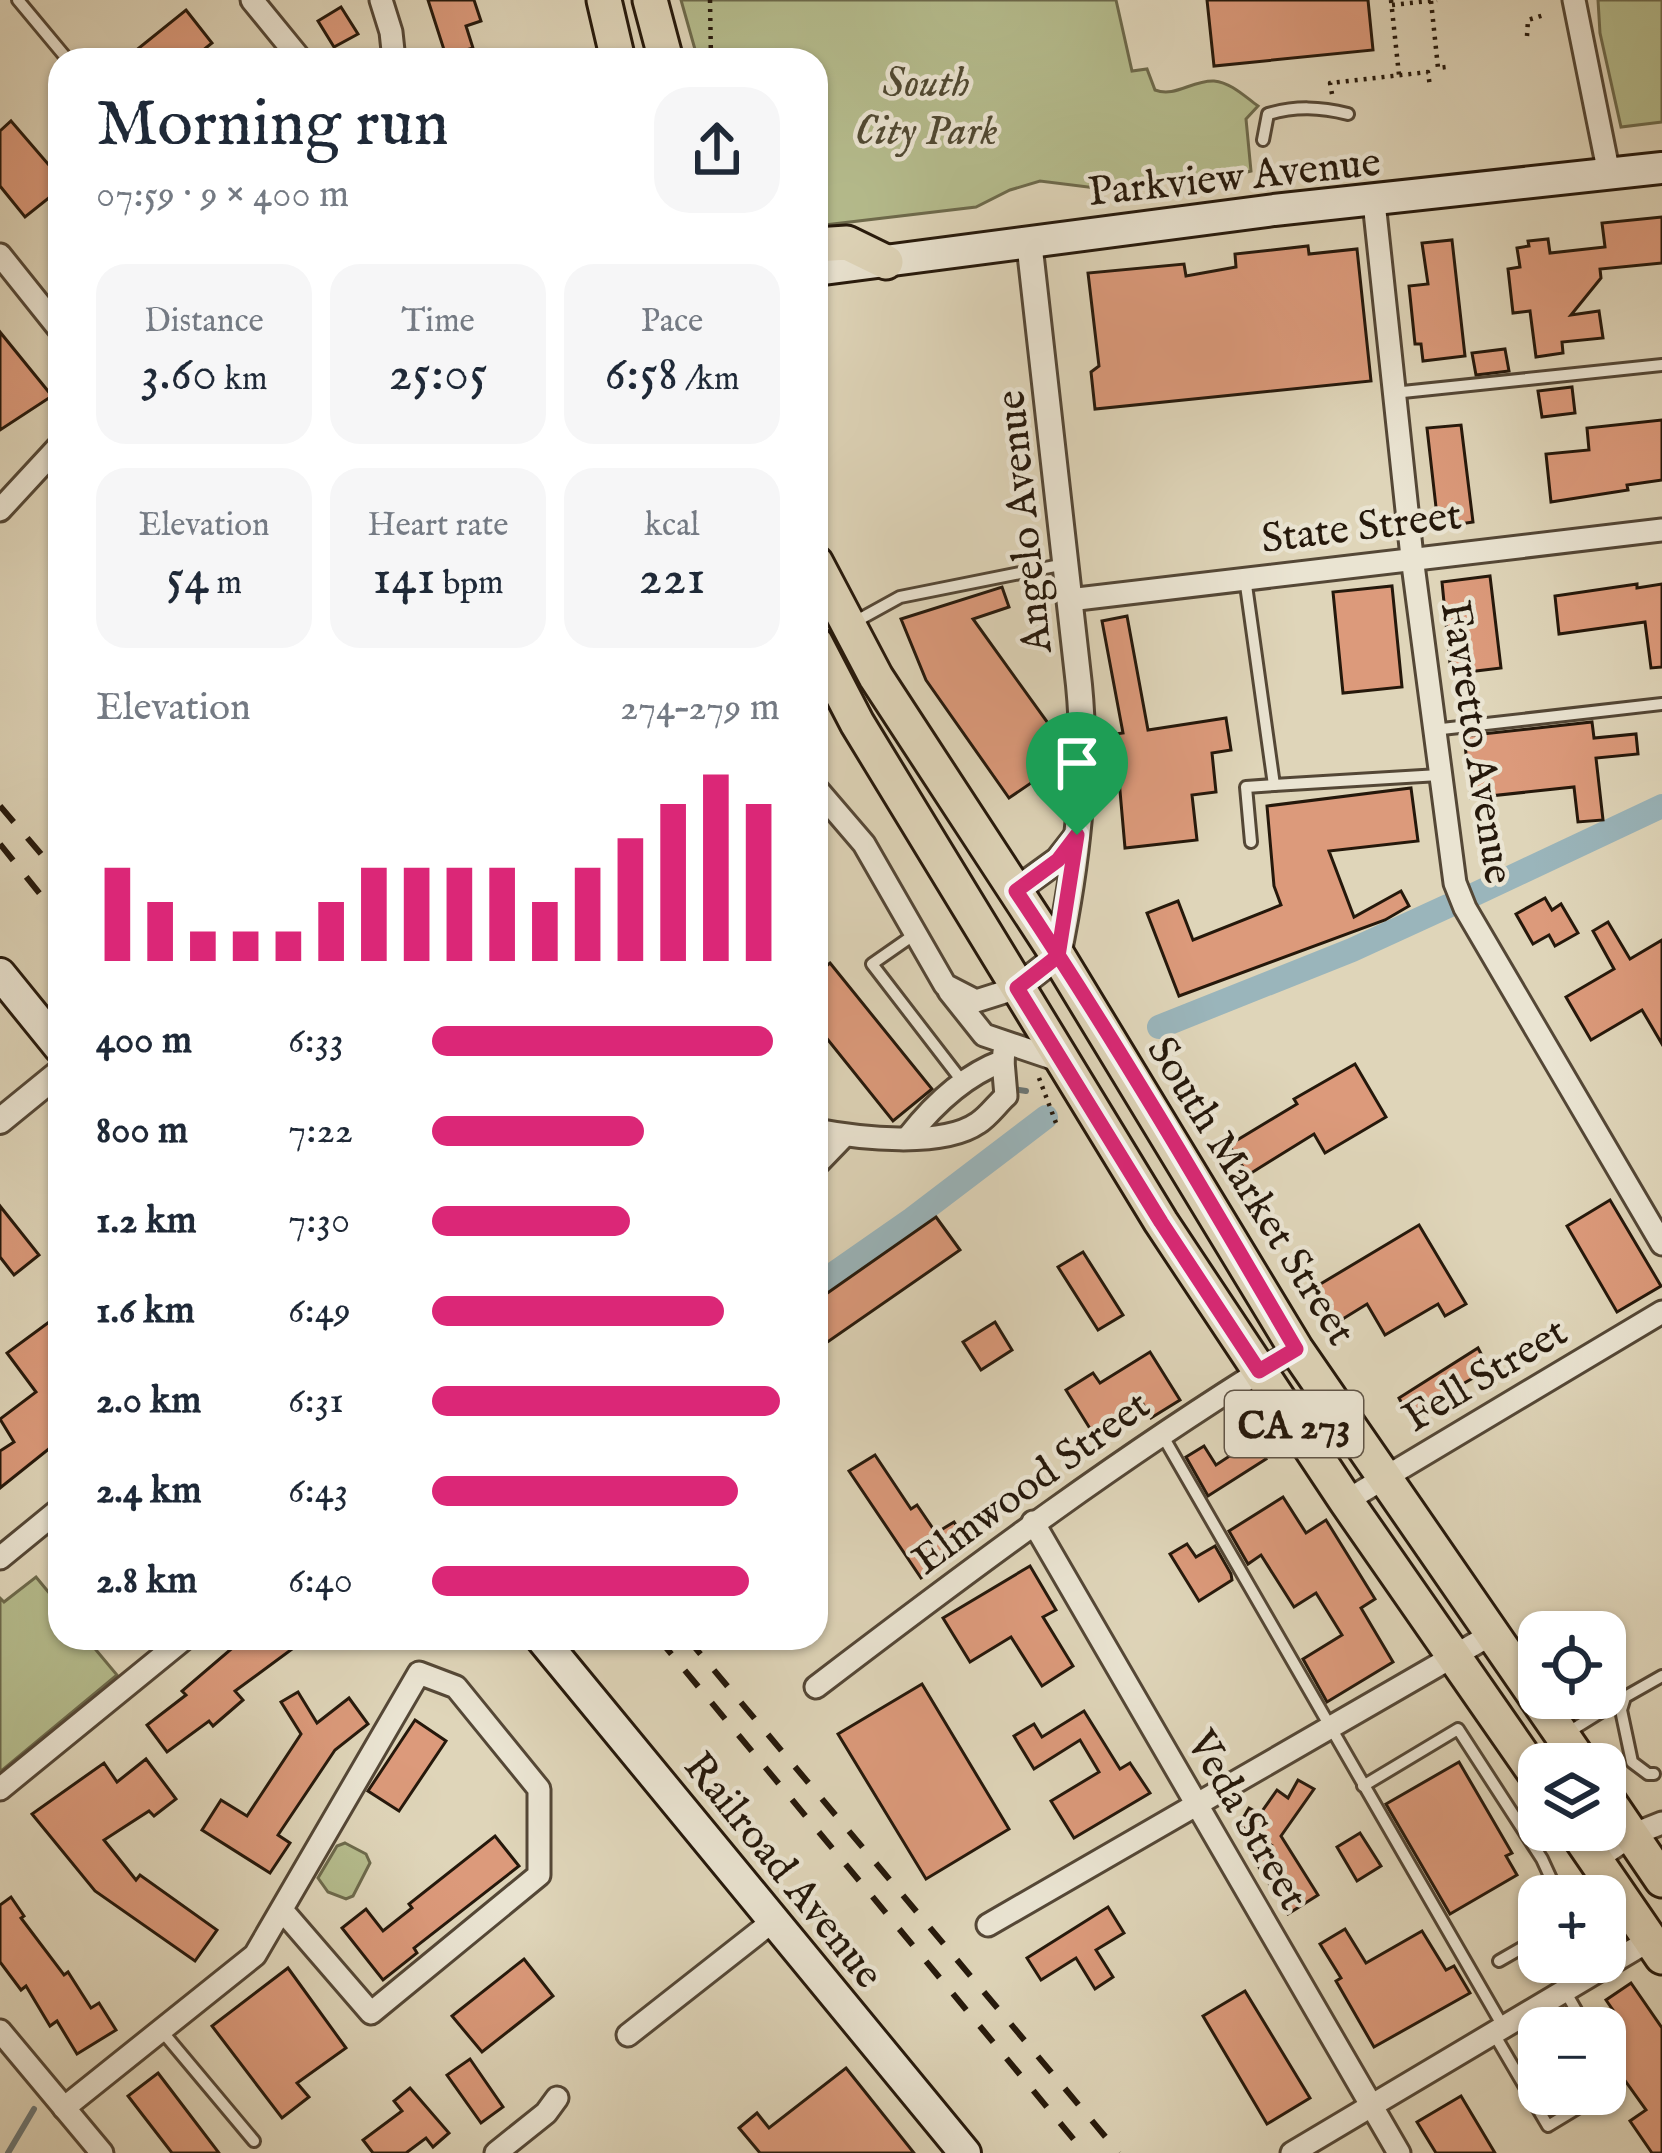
<!DOCTYPE html>
<meta charset="utf-8">
<style>
:root{--surface:#fff;--page:#f6f6f7;--text:#1f2937;--muted:#747a83;--accent:#db2777}
body{margin:0;font-family:"IM FELL English",serif;background:var(--page);color:var(--text);height:100vh;display:flex;flex-direction:column;font-size:45px;white-space:nowrap}
*{box-sizing:border-box;margin:0}
p{font-size:39px;color:var(--muted)}
.icon{flex:none;width:66px;height:66px;fill:none;stroke:currentColor;stroke-width:2;stroke-linecap:round;stroke-linejoin:round}
.map{position:relative;flex:1;overflow:hidden}
.sheet{position:absolute;left:48px;top:48px;width:780px;height:1602px;display:flex;flex-direction:column;background:var(--surface);border-radius:36px;box-shadow:0 3px 9px #0004}
.sheet>*{flex:none}
.tools{position:absolute;left:1518px;top:1611px;display:grid;gap:24px}
.tools a{display:grid;place-items:center;width:108px;height:108px;border-radius:24px;background:var(--surface);box-shadow:0 3px 9px #0004;font-size:60px}
.pin{position:absolute;display:grid;place-items:center;width:102px;height:102px;color:#fff;margin:-123px -51px;border-radius:50% 50% 50% 0;rotate:-45deg;box-shadow:0 0 12px #0007}
.pin .icon{rotate:45deg}
.round{display:grid;place-items:center;flex:none;width:126px;height:126px;border-radius:36px;background:var(--page)}
.summary{display:flex;align-items:center;justify-content:space-between;height:204px;padding:0 48px}
h1{font-size:66px;font-weight:600;line-height:90px}
.figures{display:grid;grid-template-columns:repeat(3,1fr);gap:18px;height:204px;padding:12px 48px}
.figures div{display:grid;align-content:center;border-radius:30px;background:var(--page);text-align:center}
.figures b{font-size:51px;font-weight:600}
.figures small{font-size:33px;font-weight:400}
.figures p{font-size:33px}
.chart{height:336px;padding:24px 48px}
.chart p{display:flex;justify-content:space-between}
.chart svg{width:100%;height:216px;margin-top:12px;stroke:var(--accent);stroke-width:6}
ul{padding:0 48px;list-style:none;font-size:39px}
li{display:grid;grid-template-columns:192px 144px 1fr;align-items:center;height:90px}
li i{height:30px;border-radius:15px;background:var(--accent)}
.map>svg:first-child{display:block}
.green{fill:#b5bc8d;stroke:#6d6a4c;stroke-width:3}
.lines{fill:none;stroke-linecap:round;stroke-linejoin:round}
.stream{stroke:#6b7675;stroke-width:6}
.canal{stroke:#9ab5bb;stroke-width:24}
.building{fill:#dc9a7b;stroke:#25180b;stroke-width:3}
.service-casing{stroke:#544736;stroke-width:16}
.minor-casing{stroke:#544736;stroke-width:27}
.tertiary-casing{stroke:#544736;stroke-width:30}
.secondary-casing{stroke:#25180b;stroke-width:36}
.primary-casing{stroke:#25180b;stroke-width:39}
.path{stroke:#25180b;stroke-width:4.5;stroke-dasharray:3 6;stroke-linecap:butt}
.service{stroke:#eae4d2;stroke-width:10}
.minor{stroke:#eae4d2;stroke-width:21}
.tertiary{stroke:#eae4d2;stroke-width:24}
.secondary{stroke:#eae4d2;stroke-width:30}
.primary{stroke:#dfd5b9;stroke-width:33}
.rail{stroke:#25180b;stroke-width:6;stroke-dasharray:21 21;stroke-linecap:butt}
.route-casing{stroke:#fff;stroke-width:24}
.route{stroke:#db2777;stroke-width:15}
.labels{text-anchor:middle;stroke-width:9;stroke-linejoin:round;paint-order:stroke}
.shield{fill:#eae4d2;stroke:#605547;stroke-width:3}
.shield-label{font-size:39px;font-weight:bold;fill:#25180b}
.park-label{font-size:42px;font-style:italic;fill:#504932;stroke:#eae4d2}
.street-label{font-size:42px;fill:#25180b;stroke:#eae4d2}
</style>
<div class="map">
<svg width="1662" height="2153" viewBox="0 0 1662 2153">
<rect width="100%" height="100%" fill="#dfd5b9"/>
<filter id="stains"><feTurbulence type="fractalNoise" baseFrequency=".00167" numOctaves="4"/><feColorMatrix values="0 0 0 0 .2 0 0 0 0 .09 0 0 0 0 .02 0 0 0 .5 -.17"/></filter>
<radialGradient id="worn" r=".72"><stop offset=".6" stop-color="#630" stop-opacity="0"/><stop offset="1" stop-color="#630" stop-opacity=".3"/></radialGradient>
<g class="green">
<path d="M681,0H1116L1132,71L1147,69L1155,90C1175,98 1192,80 1214,81C1232,83 1244,96 1258,106L1246,119L1251,171L1219,179L1149,178L1104,189L1040,181L1010,190L976,207L816,226V60H698Z"/>
<path d="M1598,0H1662V122L1621,127L1600,33Z"/>
<path d="M36,1577L60,1606V1638H86L117,1675L0,1772V1598L4,1602Z"/>
<path d="M345,1843L366,1854L370,1863L353,1896L346,1899L328,1892L318,1878L337,1846Z"/>
</g>
<g class="lines">
<g class="stream">
<path d="M1013,1089L1026,1091"/>
<path d="M8,2153L34,2109"/>
</g>
<g class="canal">
<path d="M1471,896L1662,806"/>
<path d="M1159,1027L1352,950L1448,906"/>
<path d="M816,1286L912,1219L1046,1117"/>
</g>
</g>
<g class="building">
<path d="M428,0H474L481,21L466,26L473,48L446,56Z"/>
<path d="M1207,0H1368L1373,50L1214,66Z"/>
<path d="M341,7L358,34L334,47L318,21Z"/>
<path d="M186,10L212,43L191,60H124Z"/>
<path d="M11,121L48,164L60,154V189L25,217L0,186V131Z"/>
<path d="M1662,217V263L1600,269L1601,278L1571,315L1599,311L1603,338L1562,342L1563,353L1536,357L1530,311L1513,313L1508,269L1520,267L1517,248L1529,246L1528,241L1548,239L1550,253L1605,247L1602,223Z"/>
<path d="M1452,240L1465,356L1423,361L1421,344H1415L1409,286L1428,284L1422,243Z"/>
<path d="M1308,246L1309,254L1357,249L1371,381L1095,409L1091,372L1099,366L1088,273L1184,264L1186,276L1236,267L1235,254Z"/>
<path d="M0,332L52,396L0,430Z"/>
<path d="M1505,349L1509,371L1476,375L1472,353Z"/>
<path d="M1572,387L1575,413L1542,417L1538,391Z"/>
<path d="M1662,420V480L1627,485L1628,490L1551,502L1546,454L1589,450L1587,428Z"/>
<path d="M1461,425L1473,522L1447,526L1446,515L1437,516L1427,428Z"/>
<path d="M1490,576L1501,668L1451,674L1442,582Z"/>
<path d="M1637,584V588L1662,584V667L1651,668L1645,622L1559,634L1555,596Z"/>
<path d="M1392,586L1402,687L1343,693L1333,592Z"/>
<path d="M1002,587L1009,607L973,619L1058,737L1056,766L1009,798L926,680L901,619Z"/>
<path d="M1127,616L1148,730L1226,718L1231,750L1212,753L1216,792L1192,795L1197,840L1125,848L1115,734L1123,733L1102,621Z"/>
<path d="M1592,722L1594,738L1636,734L1638,754L1596,758L1603,820L1578,822L1574,787L1471,798L1464,736Z"/>
<path d="M1411,788L1418,841L1329,851L1354,917L1401,891L1409,906L1385,920L1179,996L1147,913L1178,901L1193,940L1281,905L1274,886L1267,806Z"/>
<path d="M1545,898L1552,910L1561,904L1578,933L1555,946L1549,935L1533,944L1516,914Z"/>
<path d="M1608,922L1630,959L1662,940V1044L1642,1010L1591,1040L1566,997L1614,969L1593,931Z"/>
<path d="M830,963L932,1089L893,1121L816,1025V974Z"/>
<path d="M1355,1064L1386,1117L1325,1153L1314,1134L1248,1175L1229,1145L1297,1104L1294,1099Z"/>
<path d="M1610,1200L1661,1286L1617,1312L1567,1226Z"/>
<path d="M0,1206L39,1255L14,1275L0,1257Z"/>
<path d="M936,1217L960,1250L816,1350V1301Z"/>
<path d="M1419,1225L1466,1304L1445,1316L1438,1304L1385,1335L1367,1304L1333,1325L1312,1289Z"/>
<path d="M1083,1252L1123,1315L1098,1330L1058,1267Z"/>
<path d="M60,1314V1440L0,1488V1451L14,1442L0,1419L36,1392L7,1353Z"/>
<path d="M995,1322L1012,1350L981,1370L963,1342Z"/>
<path d="M1478,1348L1489,1369L1408,1415L1399,1398Z"/>
<path d="M1150,1352L1180,1400L1151,1418L1143,1404L1094,1435L1066,1390L1093,1373L1100,1383Z"/>
<path d="M1254,1440L1266,1459L1208,1496L1186,1457L1204,1446L1216,1465Z"/>
<path d="M875,1455L911,1509L917,1505L936,1533L954,1522L969,1545L921,1578L849,1471Z"/>
<path d="M1283,1497L1306,1533L1326,1520L1375,1599L1361,1608L1393,1662L1327,1702L1303,1659L1342,1635L1316,1593L1294,1607L1261,1555L1248,1564L1229,1531Z"/>
<path d="M1187,1544L1196,1557L1215,1546L1231,1574L1232,1580L1199,1601L1170,1554Z"/>
<path d="M1030,1566L1056,1610L1043,1617L1073,1666L1042,1686L1011,1637L970,1662L943,1618Z"/>
<path d="M244,1638H307L235,1691L243,1700L213,1726L209,1721L167,1752L147,1725L186,1695L182,1691Z"/>
<path d="M922,1684L1009,1829L926,1879L838,1734Z"/>
<path d="M298,1692L317,1723L349,1698L368,1724L335,1750L278,1835L290,1843L270,1873L202,1830L221,1800L247,1816L301,1734L281,1702Z"/>
<path d="M1084,1711L1120,1769L1130,1763L1150,1793L1074,1838L1051,1801L1099,1772L1080,1740L1034,1769L1014,1736L1034,1724L1042,1737Z"/>
<path d="M415,1720L446,1741L399,1811L368,1791Z"/>
<path d="M146,1759L176,1799L154,1816L149,1811L104,1840L136,1880L140,1875L217,1930L195,1961L95,1891L32,1814L104,1763L117,1782Z"/>
<path d="M1459,1762L1512,1853L1506,1856L1517,1875L1450,1914L1386,1804Z"/>
<path d="M1298,1780L1314,1789L1281,1836L1318,1895L1288,1914L1252,1856L1271,1845L1239,1825L1249,1808L1260,1814L1277,1790L1288,1798Z"/>
<path d="M1360,1833L1381,1866L1357,1881L1337,1847Z"/>
<path d="M495,1836L519,1866L414,1948L417,1953L383,1980L342,1928L366,1909L383,1931L412,1908L409,1904Z"/>
<path d="M11,1897L24,1916L21,1918L64,1975L68,1972L91,2008L99,2003L116,2030L77,2054L57,2021L50,2026L26,1986L21,1990L0,1962V1905Z"/>
<path d="M1108,1907L1124,1933L1096,1950L1113,1977L1095,1989L1076,1958L1041,1980L1027,1958Z"/>
<path d="M1345,1929L1366,1963L1422,1931L1446,1970L1454,1966L1470,1993L1374,2047L1336,1981L1341,1978L1320,1944Z"/>
<path d="M524,1959L553,1996L482,2052L452,2016Z"/>
<path d="M288,1968L346,2048L297,2083L309,2097L282,2118L212,2026Z"/>
<path d="M1631,1983L1662,2028V2153H1652L1630,2121L1646,2110L1611,2061L1620,2055L1601,2028L1617,2016L1606,2000Z"/>
<path d="M1245,1991L1310,2098L1267,2124L1203,2016Z"/>
<path d="M470,2059L503,2107L481,2123L447,2075Z"/>
<path d="M846,2068L914,2153H760L739,2128L757,2113L769,2128Z"/>
<path d="M158,2073L219,2153H172L128,2096Z"/>
<path d="M410,2088L449,2133L433,2147L426,2138L406,2153H373L363,2140L402,2111L394,2101Z"/>
<path d="M1461,2096L1495,2153H1436L1417,2122Z"/>
</g>
<g class="lines">
<defs>
<g id="service">
<path d="M18,0L68,60"/>
<path d="M1263,140L1268,114C1296,106 1320,107 1348,114"/>
<path d="M1393,393L1662,365"/>
<path d="M1245,578L1274,785L1439,775"/>
<path d="M851,624L900,597L1065,564"/>
<path d="M1433,730L1662,704"/>
<path d="M1251,842L1246,787L1274,785"/>
<path d="M915,934L872,964L962,1081"/>
<path d="M1161,1433L1504,2028"/>
<path d="M1567,1733L1625,1697"/>
<path d="M1654,1774H1648L1632,1762L1621,1710L1625,1697L1662,1676"/>
<path d="M1363,1786L1458,1729L1542,1859L1559,1896"/>
<path d="M1499,1961L1539,1938"/>
<path d="M1565,1991L1581,2019L1577,2028"/>
<path d="M161,2030L254,2141"/>
<path d="M1494,2034L1548,2126L1586,2103L1581,2094"/>
</g>
<g id="minor">
<path d="M252,0L301,60"/>
<path d="M381,0L391,32L394,60"/>
<path d="M1574,0L1609,174"/>
<path d="M1374,202L1412,557L1455,883L1465,908L1662,1244"/>
<path d="M0,255L60,330"/>
<path d="M0,510L60,445"/>
<path d="M1069,600L1662,530"/>
<path d="M816,788L864,844L945,985L976,1001L1017,988"/>
<path d="M949,991L984,1035L1061,1061"/>
<path d="M816,1130C858,1138 942,1148 978,1123C988,1117 997,1104 1006,1096L1003,1061"/>
<path d="M909,1136C934,1104 965,1075 1003,1061L1004,1052"/>
<path d="M816,1165L844,1136"/>
<path d="M1346,1501L1662,1312"/>
<path d="M1033,1522L1399,2153"/>
<path d="M0,1558L60,1509"/>
<path d="M816,1687C972,1568 1128,1451 1296,1349"/>
<path d="M0,1789L185,1638"/>
<path d="M1595,1860L1632,1835L1662,1823"/>
<path d="M988,1925L1492,1634"/>
<path d="M0,2031L102,2153"/>
<path d="M628,2035L773,1921"/>
<path d="M64,2108L255,1955L419,1673L456,1687L539,1789V1875L371,2013L282,1910"/>
<path d="M496,2153L546,2113L557,2098"/>
<path d="M1292,2153L1650,1940"/>
</g>
<g id="tertiary">
<path d="M1015,891L1058,860L1076,837"/>
<path d="M1017,988L1058,956C1076,867 1088,775 1079,685L1029,241"/>
<path d="M0,1121L60,1072"/>
</g>
<g id="secondary">
<path d="M816,270L1274,210L1662,168"/>
<path d="M0,974L60,1048"/>
<path d="M541,1638L965,2153"/>
</g>
<g id="primary">
<path d="M604,0L618,60"/>
<path d="M650,0L666,60"/>
<path d="M816,245L847,243L886,262"/>
<path d="M816,563L876,677L1058,956L1296,1349L1582,1764"/>
<path d="M816,644L857,723L1161,1222L1346,1501L1539,1779"/>
<path d="M1605,1796L1662,1880"/>
<path d="M1575,1830L1662,1957"/>
</g>
</defs>
<use href="#service" class="service-casing"/>
<use href="#minor" class="minor-casing"/>
<use href="#tertiary" class="tertiary-casing"/>
<use href="#secondary" class="secondary-casing"/>
<use href="#primary" class="primary-casing"/>
<g class="path">
<path d="M710,0L711,60"/>
<path d="M1391,0L1399,75"/>
<path d="M1431,1L1438,68L1446,67"/>
<path d="M1392,5L1437,0"/>
<path d="M1527,36L1528,20L1547,14"/>
<path d="M1332,94L1330,83L1428,72L1430,87"/>
<path d="M1039,1078L1056,1123"/>
</g>
<use href="#service" class="service"/>
<use href="#minor" class="minor"/>
<use href="#tertiary" class="tertiary"/>
<use href="#secondary" class="secondary"/>
<use href="#primary" class="primary"/>
<g class="rail">
<path d="M0,806L60,876"/>
<path d="M0,844L60,919"/>
<path d="M658,1638L1085,2153"/>
<path d="M687,1638L1119,2153"/>
</g>
</g>
<g class="lines">
<defs>
<path id="route" d="M1077,835L1058,956L1017,988L1161,1222L1259,1371L1296,1349C1206,1195 1115,1039 1016,891L1058,860L1077,835"/>
</defs>
<use href="#route" class="route-casing"/>
<use href="#route" class="route"/>
</g>
<g class="labels">
<rect class="shield" x="1225" y="1391" width="138" height="66" rx="9"/>
<g class="shield-label">
<text x="1294" y="1438">CA 273</text>
</g>
<g class="park-label">
<text x="926" y="96">South<tspan x="926" dy="48">City Park</tspan></text>
</g>
<g class="street-label">
<text transform="translate(1234 175) rotate(-6)" y="15">Parkview Avenue</text>
<text transform="translate(1022 522) rotate(-96)" y="15">Angelo Avenue</text>
<text transform="translate(1361 525) rotate(-7)" y="15">State Street</text>
<text transform="translate(1479 742) rotate(81)" y="15">Favretto Avenue</text>
<text transform="translate(1253 1190) rotate(58)" y="15">South Market Street</text>
<text transform="translate(1484 1373) rotate(-31)" y="15">Fell Street</text>
<text transform="translate(1030 1481) rotate(-36)" y="15">Elmwood Street</text>
<text transform="translate(1249 1819) rotate(60)" y="15">Veda Street</text>
<text transform="translate(785 1869) rotate(51)" y="15">Railroad Avenue</text>
</g>
</g>
<rect width="100%" height="100%" filter="url(#stains)"/>
<rect width="100%" height="100%" fill="url(#worn)"/>
</svg>
<div class="tools">
<a><svg class="icon" aria-label="locate" viewBox="0 0 24 24"><circle cx="12" cy="12" r="6"/><path d="M12 2v4M12 18v4M2 12h4M18 12h4"/></svg></a>
<a><svg class="icon" aria-label="layers" viewBox="0 0 24 24"><path d="M12 4l9 5-9 5-9-5zM3 14l9 5 9-5"/></svg></a>
<a>+</a>
<a>−</a>
</div>
<div class="pin" style="left:1077px;top:835px;background:#1e9e55"><svg class="icon" aria-label="arrive" viewBox="0 0 24 24"><path d="M6 21V4h12l-3 4 3 4H6"/></svg></div>
<section class="sheet">
<div class="summary"><div><h1>Morning run</h1><p>07:59 · 9 × 400 m</p></div><a class="round"><svg class="icon" aria-label="share" viewBox="0 0 24 24"><path d="M12 15V3M7 8l5-5 5 5M5 13v7h14v-7"/></svg></a></div>
<div class="figures">
<div><p>Distance</p><b>3.60<small> km</small></b></div>
<div><p>Time</p><b>25:05</b></div>
<div><p>Pace</p><b>6:58<small> /km</small></b></div>
</div>
<div class="figures">
<div><p>Elevation</p><b>54<small> m</small></b></div>
<div><p>Heart rate</p><b>141<small> bpm</small></b></div>
<div><p>kcal</p><b>221</b></div>
</div>
<div class="chart"><p><span>Elevation</span>274–279 m</p>
<svg viewBox="0 0 160 44" preserveAspectRatio="none"><path d="M5 44V25M15 44V32M25 44V38M35 44V38M45 44V38M55 44V32M65 44V25M75 44V25M85 44V25M95 44V25M105 44V32M115 44V25M125 44V19M135 44V12M145 44V6M155 44V12"/></svg>
</div>
<ul>
<li><b>400 m</b>6:33<i style="width:98%"></i></li>
<li><b>800 m</b>7:22<i style="width:61%"></i></li>
<li><b>1.2 km</b>7:30<i style="width:57%"></i></li>
<li><b>1.6 km</b>6:49<i style="width:84%"></i></li>
<li><b>2.0 km</b>6:31<i style="width:100%"></i></li>
<li><b>2.4 km</b>6:43<i style="width:88%"></i></li>
<li><b>2.8 km</b>6:40<i style="width:91%"></i></li>
</ul>
</section>
</div>
